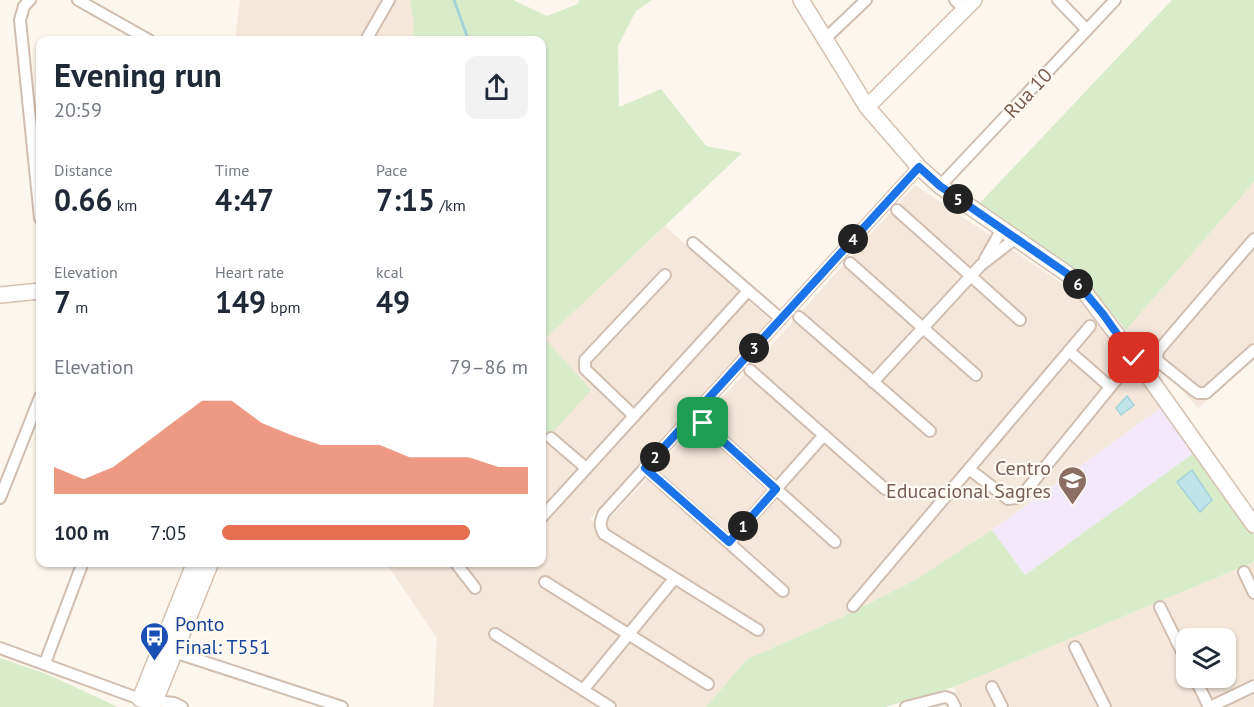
<!DOCTYPE html>
<meta charset="utf-8">
<style>
:root{--surface:#fff;--page:#f2f2f3;--text:#1f2937;--muted:#747a83;--accent:#e76f51}
body{margin:0;font-family:"PT Sans",sans-serif;background:var(--page);color:var(--text);height:100vh;display:flex;flex-direction:column;font-size:22px;white-space:nowrap}
*{box-sizing:border-box;margin:0}
p{font-size:20px;color:var(--muted)}
.icon{flex:none;width:33px;height:33px;fill:none;stroke:currentColor;stroke-width:2;stroke-linecap:round;stroke-linejoin:round}
.map{position:relative;flex:1;overflow:hidden}
.sheet{position:absolute;left:36px;top:36px;width:510px;height:531px;display:flex;flex-direction:column;background:var(--surface);border-radius:12px;box-shadow:0 2px 4px #0004}
.sheet>*{flex:none}
.fabs{position:absolute;left:1176px;top:628px;display:grid;gap:12px}
.fabs a{display:grid;place-items:center;width:60px;height:60px;border-radius:12px;background:var(--surface);box-shadow:0 2px 4px #0004;font-size:30px}
.pin{position:absolute;display:grid;place-items:center;width:51px;height:51px;color:#fff;margin:-26px;border-radius:12px;box-shadow:0 3px 9px #0006}
.km{position:absolute;width:30px;height:30px;margin:-15px;border-radius:50%;background:#222;color:#fff;font-size:16px;line-height:30px;text-align:center}
.round{display:grid;place-items:center;flex:none;width:63px;height:63px;border-radius:12px;background:var(--page)}
.headline{display:flex;align-items:center;justify-content:space-between;height:102px;padding:0 18px}
h1{font-size:33px;font-weight:700;line-height:45px}
.stats{display:grid;grid-template-columns:repeat(3,1fr);gap:9px;height:102px;padding:6px 18px}
.stats div{display:grid;align-content:center}
.stats b{font-size:30px;font-weight:700}
.stats small{font-size:16px;font-weight:400}
.stats p{font-size:16px}
.chart{height:168px;padding:12px 18px}
.chart p{display:flex;justify-content:space-between}
.chart svg{width:100%;height:108px;margin-top:6px;fill:var(--accent);opacity:.7}
ul{padding:0 18px;list-style:none;font-size:20px}
li{display:grid;grid-template-columns:96px 72px 1fr;align-items:center;height:45px}
li i{height:15px;border-radius:8px;background:var(--accent)}
.map>svg:first-child{display:block}
.residential{fill:#f5e8da;fill-rule:evenodd}
.education{fill:#f3e8fa}
.green{fill:#d8ecc9}
.water{fill:#bfe3e8;stroke:#a5d3da;stroke-width:1.5}
.lines{fill:none;stroke-linecap:round;stroke-linejoin:round}
.stream{stroke:#a5d3da;stroke-width:3}
.street-casing{stroke:#d1beb0;stroke-width:14}
.secondary-casing{stroke:#d6c0b0;stroke-width:18}
.street{stroke:#fff;stroke-width:10}
.secondary{stroke:#fff;stroke-width:15}
.route-casing{stroke:#fff;stroke-width:12}
.route{stroke:#1a73e8;stroke-width:8}
.labels{text-anchor:middle;stroke-width:4.5;stroke-linejoin:round;paint-order:stroke}
.street-label{font-size:20px;fill:#7a5c4d;stroke:#fffaf3}
.education-label{font-size:20px;fill:#785e54;stroke:#fffaf3;text-anchor:end}
.transit-label{font-size:20px;fill:#164399;stroke:#fffaf3;text-anchor:start}
</style>
<div class="map">
<svg width="1254" height="707" viewBox="0 0 1254 707">
<rect width="100%" height="100%" fill="#fdf6ec"/>
<g class="residential">
<path d="M240,0H410L414,23L412,40H235Z"/>
<path d="M1254,182V360L1198,408L1126,330Z"/>
<path d="M915,185L1072,290L1162,407L992,530L915,580L836,620L747,659L706,707H433L437,638L386,563L542,562V435L545,439V339L665,226L772,322L590,519L602,527L775,341Z"/>
<path d="M1254,562V707H963L954,687ZM1186,639H1226V678H1186Z"/>
</g>
<path class="education" d="M1162,407L1194,453L1025,575L992,530Z"/>
<g class="green">
<path d="M410,0H513L547,16L578,4L579,0H652L636,11L618,46L619,107L661,89L706,146L742,153L545,339L591,390L546,440L542,435V40H412L414,23Z"/>
<path d="M1172,0H1254V182L1126,330L1073,267L979,204Z"/>
<path d="M1194,453L1254,535V562L954,687L885,707H706L747,659L836,620L915,580L992,530L1025,575Z"/>
<path d="M0,658L47,674L118,707H0Z"/>
</g>
<g class="water">
<path d="M1127,396L1134,405L1121,415L1116,408Z"/>
<path d="M1192,470L1212,500L1200,512L1177,482Z"/>
</g>
<g class="lines">
<path class="stream" d="M454,0L467,36L464,40"/>
<defs>
<g id="street">
<path d="M30,0L24,6L20,20L40,218"/>
<path d="M78,0L149,40"/>
<path d="M955,0L965,10"/>
<path d="M1058,0L1087,30"/>
<path d="M826,38L866,0"/>
<path d="M366,40L389,0"/>
<path d="M940,186L1115,0"/>
<path d="M897,210L1020,320"/>
<path d="M1254,239L1158,351L1157,358L1159,362L1195,391L1198,393H1206L1254,350"/>
<path d="M693,243L781,319"/>
<path d="M985,259L1002,229"/>
<path d="M850,263L976,375"/>
<path d="M799,317L930,431"/>
<path d="M1069,351L1109,386"/>
<path d="M750,370L885,489"/>
<path d="M873,382L981,265L1016,238"/>
<path d="M634,416L585,369V360L665,275"/>
<path d="M703,423L835,542"/>
<path d="M551,438L586,468"/>
<path d="M645,468L783,591"/>
<path d="M969,469L1008,499L1016,498L1024,493L1134,358"/>
<path d="M0,498L40,397"/>
<path d="M542,517L748,291"/>
<path d="M729,542L824,435"/>
<path d="M455,562L475,588"/>
<path d="M1244,572L1254,593"/>
<path d="M545,582L708,684"/>
<path d="M853,606L1090,326"/>
<path d="M1160,607L1186,660"/>
<path d="M758,630L604,534C599,526 600,521 604,513L919,167"/>
<path d="M495,634L610,707"/>
<path d="M1075,647L1105,707"/>
<path d="M0,648L140,699"/>
<path d="M174,652L342,707"/>
<path d="M45,663L83,562"/>
<path d="M1195,678L1209,707"/>
<path d="M992,687L1002,707"/>
<path d="M583,690L674,579"/>
<path d="M155,701L174,703L182,707"/>
<path d="M906,707L945,697L951,699L955,707"/>
<path d="M1210,707L1254,686"/>
</g>
<g id="secondary">
<path d="M801,0L867,107L919,167L940,186L1066,273L1077,282L1146,373L1254,525"/>
<path d="M867,107L974,0"/>
<path d="M0,295L40,291"/>
<path d="M195,562L140,699L155,701L211,562"/>
</g>
</defs>
<use href="#street" class="street-casing"/>
<use href="#secondary" class="secondary-casing"/>
<use href="#street" class="street"/>
<use href="#secondary" class="secondary"/>
</g>
<g class="lines">
<defs>
<path id="route" d="M703,423L776,489L729,542L645,468L919,167L940,186L1072,277L1103,314L1134,358"/>
</defs>
<use href="#route" class="route-casing"/>
<use href="#route" class="route"/>
</g>
<defs>
<symbol id="school-pin" viewBox="-11 -11 22 30"><path d="M0 17L-7.5 6A9.5 9.5 0 1 1 7.5 6Z" fill="#8d6e63" stroke="#fffaf3"/><path d="M0-5L7-2L0 1L-7-2ZM-4 1L0 2.5L4 1V4Q0 6-4 4Z" fill="#fff"/></symbol>
<symbol id="bus-pin" viewBox="-11 -11 22 30"><path d="M0 17L-7.5 6A9.5 9.5 0 1 1 7.5 6Z" fill="#1a4fb4" stroke="#fffaf3"/><path d="M-5-6H5V4H4V6H2V4H-2V6H-4V4H-5ZM-3.5-4V0h7V-4ZM-3.5 1.2v1.5H-2V1.2ZM2 1.2v1.5H3.5V1.2Z" fill="#fff"/></symbol>
</defs>
<g fill-rule="evenodd">
<use href="#school-pin" x="1056" y="464" width="33" height="45"/>
<use href="#bus-pin" x="138" y="620" width="33" height="45"/>
</g>
<g class="labels">
<g class="street-label">
<text transform="translate(1028 93) rotate(-47)" y="7">Rua 10</text>
</g>
<g class="education-label">
<text x="1051" y="475">Centro<tspan x="1051" dy="23">Educacional Sagres</tspan></text>
</g>
<g class="transit-label">
<text x="175" y="631">Ponto<tspan x="175" dy="23">Final: T551</tspan></text>
</g>
</g>
</svg>
<div class="fabs">
<a><svg class="icon" aria-label="layers" viewBox="0 0 24 24"><path d="M12 4l9 5-9 5-9-5zM3 14l9 5 9-5"/></svg></a>
</div>
<div class="pin" style="left:703px;top:423px;background:#1e9e55"><svg class="icon" aria-label="arrive" viewBox="0 0 24 24"><path d="M6 21V4h12l-3 4 3 4H6"/></svg></div>
<div class="pin" style="left:1134px;top:358px;background:#d93025"><svg class="icon" aria-label="check" viewBox="0 0 24 24"><path d="M5 12l5 5 9-10"/></svg></div>
<b class="km" style="left:743px;top:526px">1</b>
<b class="km" style="left:655px;top:457px">2</b>
<b class="km" style="left:754px;top:348px">3</b>
<b class="km" style="left:853px;top:239px">4</b>
<b class="km" style="left:958px;top:199px">5</b>
<b class="km" style="left:1078px;top:284px">6</b>
<section class="sheet">
<div class="headline"><div><h1>Evening run</h1><p>20:59</p></div><a class="round"><svg class="icon" aria-label="share" viewBox="0 0 24 24"><path d="M12 15V3M7 8l5-5 5 5M5 13v7h14v-7"/></svg></a></div>
<div class="stats">
<div><p>Distance</p><b>0.66<small> km</small></b></div>
<div><p>Time</p><b>4:47</b></div>
<div><p>Pace</p><b>7:15<small> /km</small></b></div>
</div>
<div class="stats">
<div><p>Elevation</p><b>7<small> m</small></b></div>
<div><p>Heart rate</p><b>149<small> bpm</small></b></div>
<div><p>kcal</p><b>49</b></div>
</div>
<div class="chart"><p><span>Elevation</span>79–86 m</p>
<svg viewBox="0 0 160 44" preserveAspectRatio="none"><path d="M0 44V33L10 38L20 33L30 24L40 15L50 6L60 6L70 15L80 20L90 24L100 24L110 24L120 29L130 29L140 29L150 33L160 33V44z"/></svg>
</div>
<ul>
<li><b>100 m</b>7:05<i style="width:81%"></i></li>
</ul>
</section>
</div>
